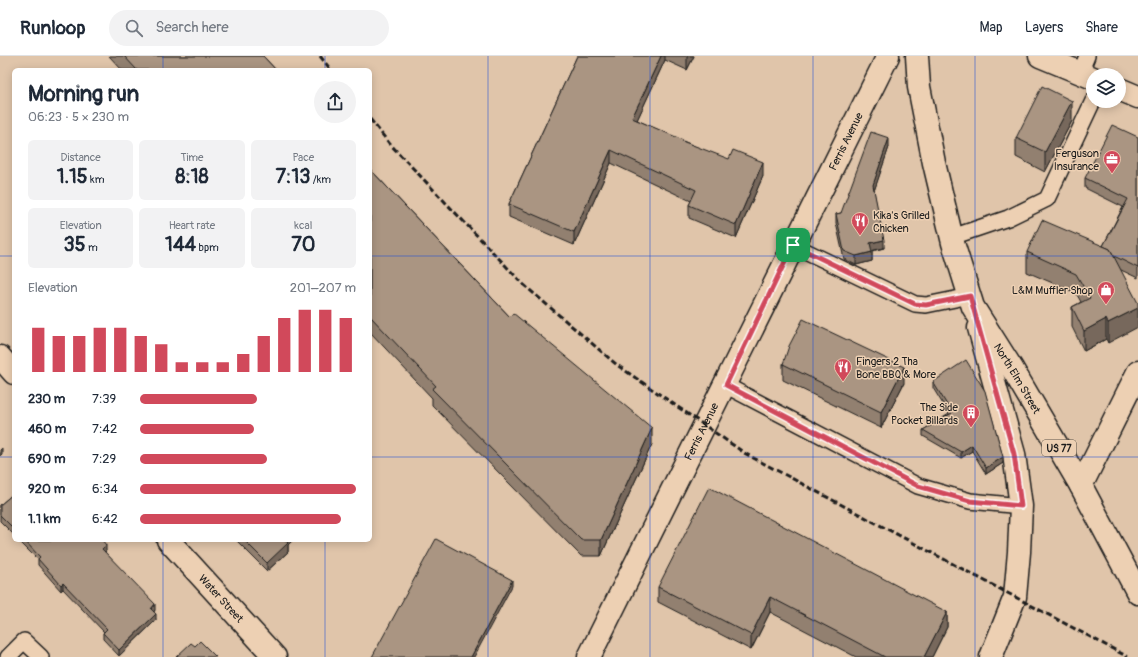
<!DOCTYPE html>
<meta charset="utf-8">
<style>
:root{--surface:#fff;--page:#f2f2f3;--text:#1f2937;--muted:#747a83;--line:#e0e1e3;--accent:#d1495b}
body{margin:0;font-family:Pangolin,sans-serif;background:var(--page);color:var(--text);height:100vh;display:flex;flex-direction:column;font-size:15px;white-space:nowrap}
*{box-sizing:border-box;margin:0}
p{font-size:13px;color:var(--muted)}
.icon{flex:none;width:22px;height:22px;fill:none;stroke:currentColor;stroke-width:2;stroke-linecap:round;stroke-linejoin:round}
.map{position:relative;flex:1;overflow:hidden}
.details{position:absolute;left:12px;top:12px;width:360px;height:474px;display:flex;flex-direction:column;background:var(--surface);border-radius:6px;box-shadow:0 2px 10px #0003}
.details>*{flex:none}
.fabs{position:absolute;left:1086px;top:12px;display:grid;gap:8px}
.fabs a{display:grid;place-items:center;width:40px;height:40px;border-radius:50%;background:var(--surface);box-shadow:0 2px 10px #0003;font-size:20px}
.pin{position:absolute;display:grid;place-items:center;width:34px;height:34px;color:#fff;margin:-17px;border-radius:8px;box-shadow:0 2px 6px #0006}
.round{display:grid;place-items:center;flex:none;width:42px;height:42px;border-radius:21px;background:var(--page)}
.overview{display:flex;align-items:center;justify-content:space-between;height:68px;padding:0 16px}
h1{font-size:22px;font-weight:800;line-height:30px}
.stats{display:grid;grid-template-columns:repeat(3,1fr);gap:6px;height:68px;padding:4px 16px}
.stats div{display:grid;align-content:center;border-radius:6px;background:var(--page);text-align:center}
.stats b{font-size:20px;font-weight:800}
.stats small{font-size:11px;font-weight:400}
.stats p{font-size:11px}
.chart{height:112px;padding:8px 16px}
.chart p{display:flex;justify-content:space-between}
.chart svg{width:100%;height:72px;margin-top:4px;stroke:var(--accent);stroke-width:6}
ul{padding:0 16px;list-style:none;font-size:13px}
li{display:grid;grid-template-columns:64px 48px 1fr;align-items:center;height:30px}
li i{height:10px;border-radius:5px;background:var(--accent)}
header{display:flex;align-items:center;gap:24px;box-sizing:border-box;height:56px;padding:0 20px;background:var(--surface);border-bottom:1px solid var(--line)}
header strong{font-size:19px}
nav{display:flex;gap:22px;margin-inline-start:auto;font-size:14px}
.search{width:280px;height:36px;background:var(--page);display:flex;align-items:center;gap:10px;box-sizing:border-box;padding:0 14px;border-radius:22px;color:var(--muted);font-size:15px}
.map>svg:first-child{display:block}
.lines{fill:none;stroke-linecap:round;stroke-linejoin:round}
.lane-casing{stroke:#1c1c1c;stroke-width:18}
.street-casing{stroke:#1c1c1c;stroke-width:25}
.primary-casing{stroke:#1c1c1c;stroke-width:25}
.lane{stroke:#edd0b3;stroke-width:15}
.street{stroke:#edd0b3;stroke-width:22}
.primary{stroke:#edd0b3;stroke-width:22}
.rail{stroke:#1c1c1c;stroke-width:3;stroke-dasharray:6 3;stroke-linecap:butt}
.wall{fill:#928070;stroke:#1c1c1c}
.shaded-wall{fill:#77685b;stroke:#1c1c1c}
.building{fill:#aa9582;stroke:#1c1c1c}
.route-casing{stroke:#fff;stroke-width:8}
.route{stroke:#d1495b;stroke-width:5}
.grid{fill:none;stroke:#1d4ed8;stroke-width:1;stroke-opacity:0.55}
.labels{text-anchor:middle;stroke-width:3;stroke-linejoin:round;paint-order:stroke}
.shield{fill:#edd0b3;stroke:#5b5249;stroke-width:1}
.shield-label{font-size:10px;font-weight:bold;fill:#1c1c1c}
.street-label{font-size:11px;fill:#1c1c1c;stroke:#edd0b3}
.poi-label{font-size:11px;fill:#1c1c1c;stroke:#edd0b3;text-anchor:end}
</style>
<header>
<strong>Runloop</strong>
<div class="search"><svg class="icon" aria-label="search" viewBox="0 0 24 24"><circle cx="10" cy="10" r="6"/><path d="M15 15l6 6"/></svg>Search here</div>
<nav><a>Map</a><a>Layers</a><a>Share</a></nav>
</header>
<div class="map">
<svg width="1138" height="601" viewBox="0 0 1138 601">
<rect width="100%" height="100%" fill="#e0c5aa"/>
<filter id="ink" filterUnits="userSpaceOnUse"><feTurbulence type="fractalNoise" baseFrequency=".025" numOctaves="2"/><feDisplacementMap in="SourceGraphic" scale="8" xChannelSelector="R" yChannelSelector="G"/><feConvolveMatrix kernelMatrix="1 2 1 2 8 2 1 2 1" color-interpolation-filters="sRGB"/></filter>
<g filter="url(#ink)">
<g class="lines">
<defs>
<g id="lane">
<path d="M1080,17L1087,0"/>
<path d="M952,181L1008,162L1047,143L1093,45"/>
<path d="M793,189L915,248L926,249L970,240"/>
<path d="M725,329L918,430L970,445L1021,450"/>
<path d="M8,601L24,585L41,601"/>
</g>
<g id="street">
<path d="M1040,0L1093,22"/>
<path d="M1119,33L1138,41"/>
<path d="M0,301L14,317"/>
<path d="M1081,430L1138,316"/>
<path id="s1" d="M168,484L275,601"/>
<path id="s2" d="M589,601L888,0"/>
</g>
<g id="primary">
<path id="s3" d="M917,0L919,31L934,107L953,187L973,251L1013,314L1081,430L1138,537"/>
<path d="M979,272L1014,398L1021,450L1019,496L1015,541L991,601"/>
</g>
</defs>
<use href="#lane" class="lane-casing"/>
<use href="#street" class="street-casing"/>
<use href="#primary" class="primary-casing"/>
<use href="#lane" class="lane"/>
<use href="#street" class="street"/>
<use href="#primary" class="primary"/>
<g class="rail">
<path d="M320,0L331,14"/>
<path d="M370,63L389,87L524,229L617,309L746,398L1128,601"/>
</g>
</g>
<g class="wall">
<path d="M109,0H263L276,14H122Z"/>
<path d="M577,0H694L687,14L665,4L637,64L683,85L763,120L736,182L689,162V149L691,145L611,107L574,189L509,161V148Z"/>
<path d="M1072,65L1045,116L1016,101V82Z"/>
<path d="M1138,81V222L1121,214L1108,287L1106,283L1084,295L1072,271V251L1081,246L1076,237L1027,216V196L1103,190L1123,151L1085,132V122Z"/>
<path d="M889,91L874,135L884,192L872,195V205L856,209L844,203L836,167V158L841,157Z"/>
<path d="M370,113L510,261L652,388L601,500H581L432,349V342L370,276Z"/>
<path d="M783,308L904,327L881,372L783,324Z"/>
<path d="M933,326L1003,407L986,418L972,395L961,402L923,380V374L949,358L933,332Z"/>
<path d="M14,437V479L0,465V449Z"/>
<path d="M18,484H102L106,495L105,496L155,554L154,556L156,564L119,600L103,583V577L104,576L63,533L61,535L38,509V504Z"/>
<path d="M236,484H293L288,489V496L267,515Z"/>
<path d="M658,531L947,556V571L932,601H856L770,556L751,594L658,546Z"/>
</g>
<g class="shaded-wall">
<path d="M661,0H665V4L632,75V62Z"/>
<path d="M688,0H694L687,14V1Z"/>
<path d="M1072,45V65L1045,116V96Z"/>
<path d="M889,82V91L873,138V129Z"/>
<path d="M611,94V107L574,189V176Z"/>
<path d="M763,106V120L736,182V169Z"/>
<path d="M884,184V192L870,195V187Z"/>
<path d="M872,196V205L856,209V200Z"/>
<path d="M1138,252V271L1108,287V267Z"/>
<path d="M1106,263V283L1084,295V275Z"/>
<path d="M904,311V327L881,372V356Z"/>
<path d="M652,372V388L601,500V484Z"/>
<path d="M972,389V395L961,402V396Z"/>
<path d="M2,392V398L0,400V394Z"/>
<path d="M1003,401V407L986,418V412Z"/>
<path d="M285,484H293L288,489V496L267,515V507Z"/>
<path d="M106,489V495L102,499V493Z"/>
<path d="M512,524V530L474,601H471Z"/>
<path d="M63,527V533L61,535V529Z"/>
<path d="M770,541V556L751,594V579Z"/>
<path d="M155,548V554L151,559V553Z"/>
<path d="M947,556V571L932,601H924Z"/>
<path d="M156,558V564L119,600V594Z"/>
</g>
<g class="building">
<path d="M124,0H263L276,14H137Z"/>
<path d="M577,0H661L632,62L683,84L682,85L729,103L733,94L763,106L736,169L689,149L696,134L611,94L574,176L509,148Z"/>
<path d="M1042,30L1072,45L1045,96L1016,82Z"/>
<path d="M1112,69L1138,81V212L1114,200L1110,193L1103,190L1128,143L1085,122Z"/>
<path d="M871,76L889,82L873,129L884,184L870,187L872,196L856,200L844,195L836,158L841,157Z"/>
<path d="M370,113L510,261L513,257L652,372L601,484H581L432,333L436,330L370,260Z"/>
<path d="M1042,164L1110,193L1138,247V252L1108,267L1106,263L1084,275L1072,251L1090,242L1076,218L1027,196Z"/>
<path d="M803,263L904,311L881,356L783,308L789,290Z"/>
<path d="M966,304L985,335L1003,401L986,412L972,389L961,396L923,374L952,357L933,326Z"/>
<path d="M709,431L947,556L924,601H885L770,541L751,579L658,531Z"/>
<path d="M14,437V473L0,459V449Z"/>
<path d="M436,483L512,524L471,601H372Z"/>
<path d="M24,484H102L106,489L102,493L155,548L151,553L156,558L119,594L103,577L107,573L63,527L61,529L38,503L40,501Z"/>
<path d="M244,484H285L288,487L267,507Z"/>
<path d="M200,585L216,601H176L191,587L195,590Z"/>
</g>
</g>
<g class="lines" filter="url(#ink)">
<defs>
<path id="route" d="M793,189L915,248L926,249L970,240L1014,398L1021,450L970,445L918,430L726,329Z"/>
</defs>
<use href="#route" class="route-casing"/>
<use href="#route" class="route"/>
</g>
<path class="grid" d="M163,0V14M325,0V14M488,0V601M650,0V601M813,0V601M975,0V601M0,200H14M370,200H1138M0,401H14M370,401H1138M163,484V601M325,484V601"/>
<defs>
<symbol id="office-pin" viewBox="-11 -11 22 30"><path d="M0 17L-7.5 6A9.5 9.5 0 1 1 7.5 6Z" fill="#d1495b" stroke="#edd0b3"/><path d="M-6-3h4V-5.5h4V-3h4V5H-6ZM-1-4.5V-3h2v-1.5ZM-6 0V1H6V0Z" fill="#fff"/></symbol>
<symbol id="restaurant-pin" viewBox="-11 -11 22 30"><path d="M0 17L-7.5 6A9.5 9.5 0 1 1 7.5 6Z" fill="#d1495b" stroke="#edd0b3"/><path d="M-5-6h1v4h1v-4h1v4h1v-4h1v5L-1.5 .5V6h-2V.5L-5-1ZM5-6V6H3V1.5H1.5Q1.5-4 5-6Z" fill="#fff"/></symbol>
<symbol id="shop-pin" viewBox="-11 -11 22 30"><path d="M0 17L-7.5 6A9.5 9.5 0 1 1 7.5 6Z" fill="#d1495b" stroke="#edd0b3"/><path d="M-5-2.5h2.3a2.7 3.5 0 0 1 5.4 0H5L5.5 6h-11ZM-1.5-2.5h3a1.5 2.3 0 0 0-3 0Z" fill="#fff"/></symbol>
<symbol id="building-pin" viewBox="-11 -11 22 30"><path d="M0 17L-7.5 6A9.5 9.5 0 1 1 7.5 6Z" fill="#d1495b" stroke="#edd0b3"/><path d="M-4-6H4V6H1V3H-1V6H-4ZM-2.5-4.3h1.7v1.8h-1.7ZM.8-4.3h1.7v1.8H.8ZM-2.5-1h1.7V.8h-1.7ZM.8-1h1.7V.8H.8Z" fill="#fff"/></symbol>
</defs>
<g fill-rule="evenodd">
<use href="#office-pin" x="1102" y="93" width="20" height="27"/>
<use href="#restaurant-pin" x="850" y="155" width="20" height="27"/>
<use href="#shop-pin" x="1096" y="224" width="20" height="27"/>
<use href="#restaurant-pin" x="833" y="301" width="20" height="27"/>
<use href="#building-pin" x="961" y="347" width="20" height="27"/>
</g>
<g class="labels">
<rect class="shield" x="1042" y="384" width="34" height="16" rx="3"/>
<g class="shield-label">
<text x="1059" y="396">US 77</text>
</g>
<g class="street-label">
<text dy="4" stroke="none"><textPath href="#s2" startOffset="576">Ferris Avenue</textPath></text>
<text dy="4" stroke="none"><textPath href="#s3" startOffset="342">North Elm Street</textPath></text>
<text dy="4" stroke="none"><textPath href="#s2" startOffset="252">Ferris Avenue</textPath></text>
<text dy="4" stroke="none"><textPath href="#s1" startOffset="79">Water Street</textPath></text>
</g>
<g class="poi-label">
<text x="1099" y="101">Ferguson<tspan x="1099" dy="13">Insurance</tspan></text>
<text x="873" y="163" text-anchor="start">Kika's Grilled<tspan x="873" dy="13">Chicken</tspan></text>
<text x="1093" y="238">L&amp;M Muffler Shop</text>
<text x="856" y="309" text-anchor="start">Fingers 2 Tha<tspan x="856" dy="13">Bone BBQ &amp; More</tspan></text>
<text x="958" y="355">The Side<tspan x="958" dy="13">Pocket Billards</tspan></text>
</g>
</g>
</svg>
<div class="fabs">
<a><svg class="icon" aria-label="layers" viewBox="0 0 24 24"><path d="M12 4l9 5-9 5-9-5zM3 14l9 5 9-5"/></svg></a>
</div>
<div class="pin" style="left:793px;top:189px;background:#1e9e55"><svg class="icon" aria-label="arrive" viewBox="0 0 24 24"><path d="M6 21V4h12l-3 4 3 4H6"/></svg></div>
<section class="details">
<div class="overview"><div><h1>Morning run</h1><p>06:23 · 5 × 230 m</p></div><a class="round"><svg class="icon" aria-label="share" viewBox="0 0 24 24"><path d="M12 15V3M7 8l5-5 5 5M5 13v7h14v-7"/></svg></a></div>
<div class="stats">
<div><p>Distance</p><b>1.15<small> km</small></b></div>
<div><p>Time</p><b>8:18</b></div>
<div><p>Pace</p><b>7:13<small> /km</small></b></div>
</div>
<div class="stats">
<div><p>Elevation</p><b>35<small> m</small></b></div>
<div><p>Heart rate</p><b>144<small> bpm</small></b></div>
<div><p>kcal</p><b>70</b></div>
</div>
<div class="chart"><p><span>Elevation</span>201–207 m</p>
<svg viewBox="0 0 160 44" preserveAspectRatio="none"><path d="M5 44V17M15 44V22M25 44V22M35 44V17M45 44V17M55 44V22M65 44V27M75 44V38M85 44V38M95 44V38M105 44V33M115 44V22M125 44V11M135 44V6M145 44V6M155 44V11"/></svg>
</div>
<ul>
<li><b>230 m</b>7:39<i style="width:54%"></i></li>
<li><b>460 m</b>7:42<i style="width:53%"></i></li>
<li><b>690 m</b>7:29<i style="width:59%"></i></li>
<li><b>920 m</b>6:34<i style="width:100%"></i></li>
<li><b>1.1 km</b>6:42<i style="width:93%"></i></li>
</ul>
</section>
</div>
